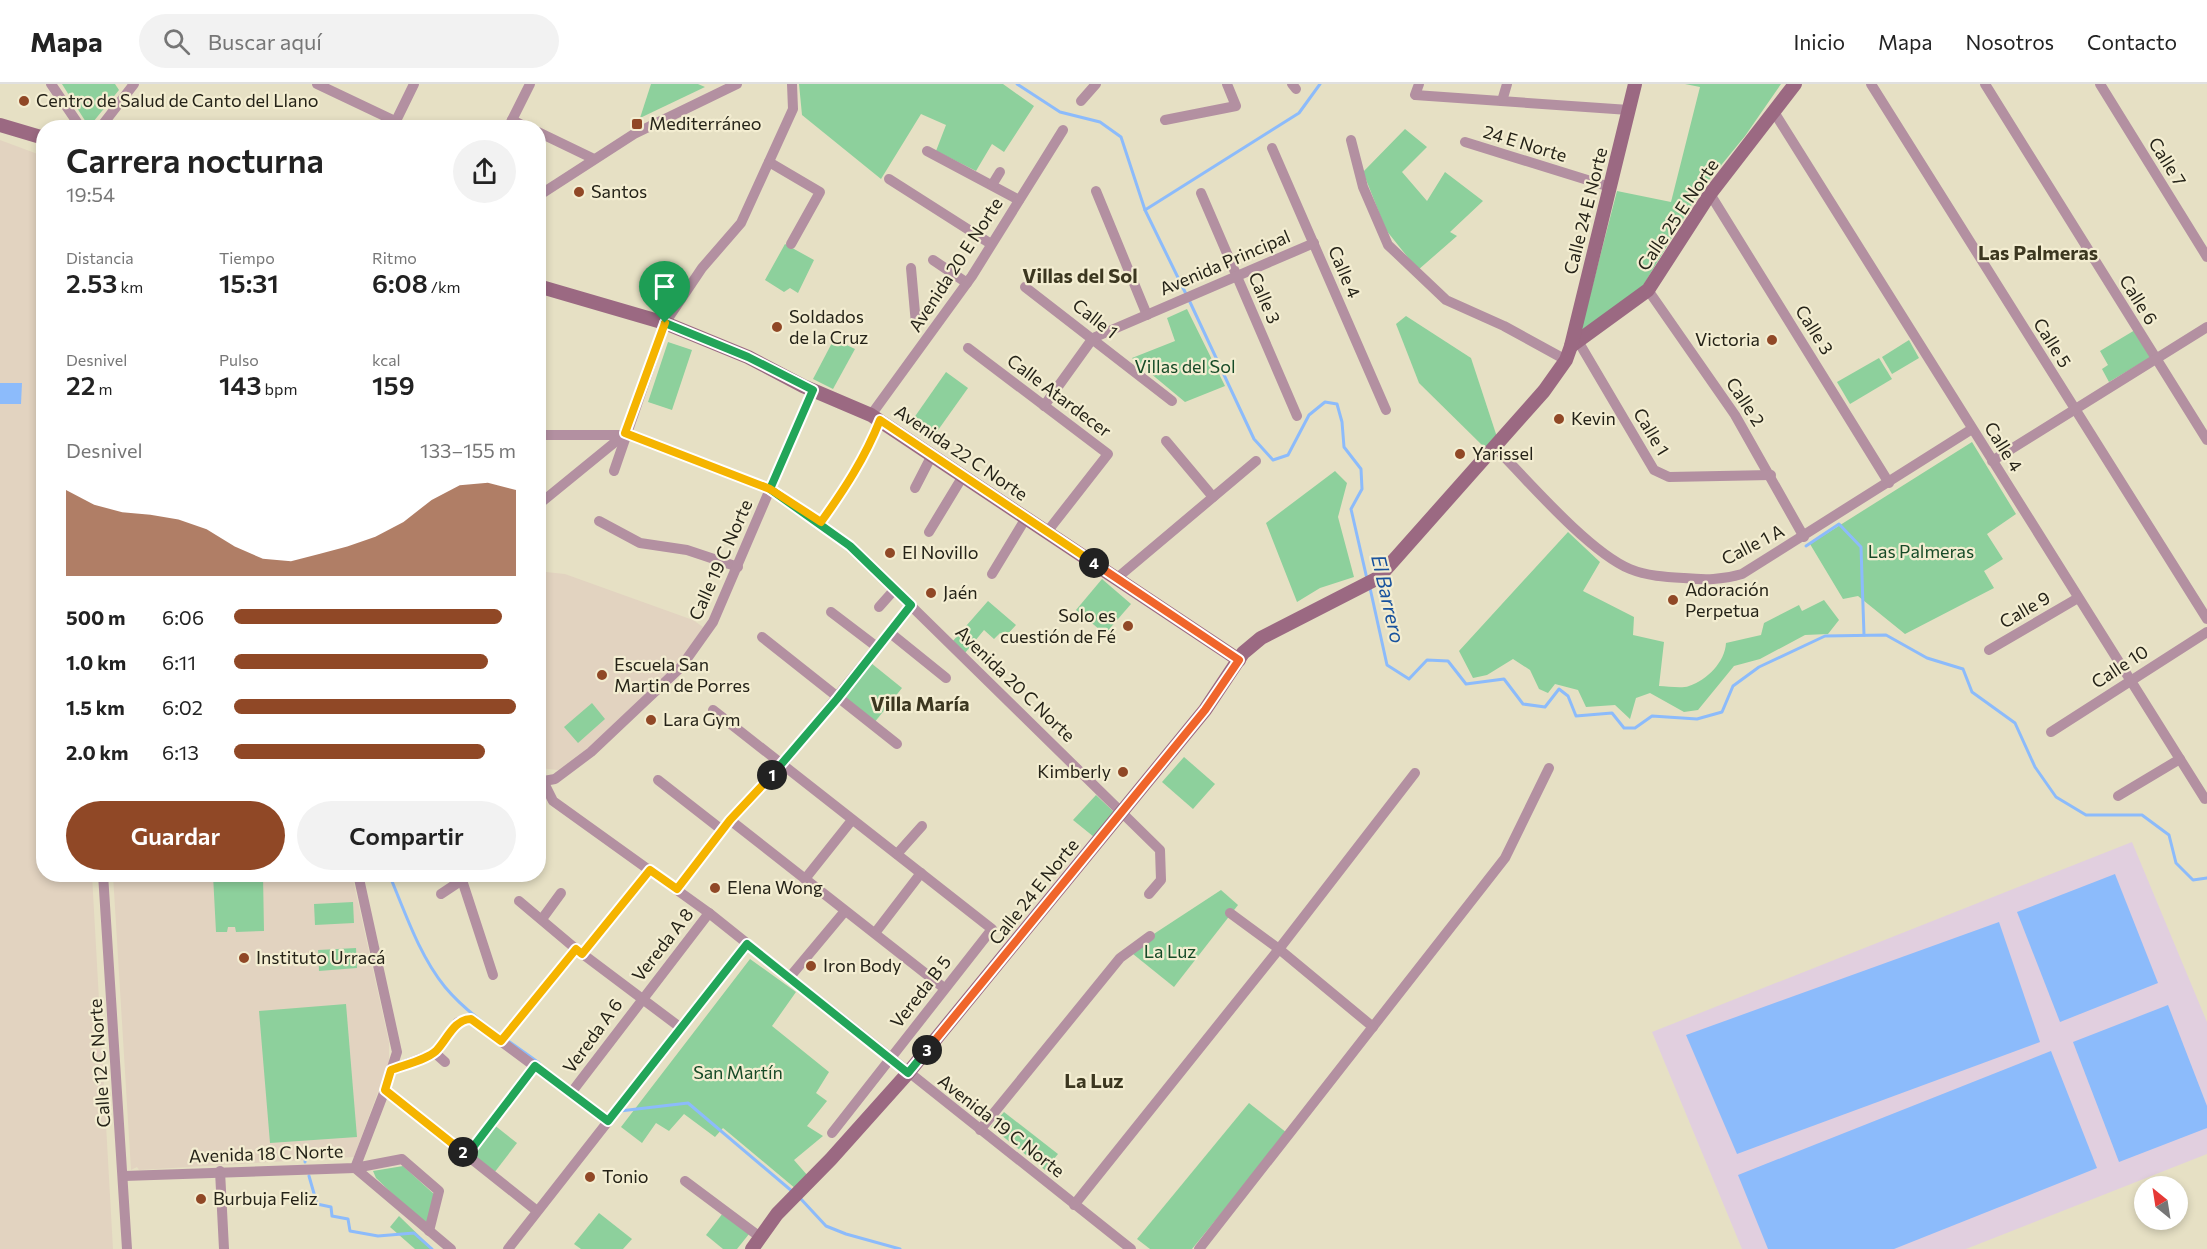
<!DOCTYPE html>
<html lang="es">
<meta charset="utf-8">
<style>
:root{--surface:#fff;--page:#f2f2f2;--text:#222;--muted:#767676;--line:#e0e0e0;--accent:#904826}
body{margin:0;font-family:Commissioner,sans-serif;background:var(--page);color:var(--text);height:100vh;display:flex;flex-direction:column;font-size:22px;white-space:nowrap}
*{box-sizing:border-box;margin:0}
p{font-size:20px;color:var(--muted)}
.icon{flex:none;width:33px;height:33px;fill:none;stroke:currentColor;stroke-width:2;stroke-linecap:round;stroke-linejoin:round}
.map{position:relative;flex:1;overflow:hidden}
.details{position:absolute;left:36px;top:36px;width:510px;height:762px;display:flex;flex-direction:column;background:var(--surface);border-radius:24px;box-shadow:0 3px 9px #0003}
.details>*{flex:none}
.needle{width:39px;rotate:330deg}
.tools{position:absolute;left:2134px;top:1092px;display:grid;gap:12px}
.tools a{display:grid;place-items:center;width:54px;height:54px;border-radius:50%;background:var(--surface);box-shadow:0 3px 9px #0003;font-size:30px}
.pin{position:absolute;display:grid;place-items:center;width:51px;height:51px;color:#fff;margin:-62px -26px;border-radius:50% 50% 50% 0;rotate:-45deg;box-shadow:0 0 6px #0007}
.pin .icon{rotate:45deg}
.km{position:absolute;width:30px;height:30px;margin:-15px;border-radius:50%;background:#222;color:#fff;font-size:16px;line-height:30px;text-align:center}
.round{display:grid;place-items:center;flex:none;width:63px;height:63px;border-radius:32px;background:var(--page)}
.headline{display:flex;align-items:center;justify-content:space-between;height:102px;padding:0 30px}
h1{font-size:33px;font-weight:600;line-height:45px}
.stats{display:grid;grid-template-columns:repeat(3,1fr);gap:9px;height:102px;padding:6px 30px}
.stats div{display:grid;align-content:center}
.stats b{font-size:26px;font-weight:600}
.stats small{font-size:16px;font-weight:400}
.stats p{font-size:16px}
.chart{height:168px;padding:12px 30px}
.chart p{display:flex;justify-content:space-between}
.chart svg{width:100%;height:108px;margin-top:6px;fill:var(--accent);opacity:.7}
.cta{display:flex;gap:12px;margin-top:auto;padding:12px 30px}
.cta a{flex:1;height:69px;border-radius:36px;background:var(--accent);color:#fff;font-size:24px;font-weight:600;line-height:69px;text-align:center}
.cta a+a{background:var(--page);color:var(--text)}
ul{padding:0 30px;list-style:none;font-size:20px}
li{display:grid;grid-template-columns:96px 72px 1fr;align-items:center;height:45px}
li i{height:15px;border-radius:8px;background:var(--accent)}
header{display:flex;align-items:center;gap:36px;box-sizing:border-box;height:84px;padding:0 30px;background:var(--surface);border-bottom:2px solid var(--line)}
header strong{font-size:28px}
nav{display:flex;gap:33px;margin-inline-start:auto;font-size:21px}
.search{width:420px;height:54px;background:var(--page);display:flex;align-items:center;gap:15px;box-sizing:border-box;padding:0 21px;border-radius:33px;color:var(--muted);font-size:22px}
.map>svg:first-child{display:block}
.industrial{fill:#e1cfdf}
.education{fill:#e2d3c0}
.green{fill:#8dd09c}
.water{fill:#8cbbfb}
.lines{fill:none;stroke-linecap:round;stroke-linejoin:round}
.stream{stroke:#8cbbfb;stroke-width:3}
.street{stroke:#b390a1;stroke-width:10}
.secondary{stroke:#9b6982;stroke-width:14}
.split-1-casing{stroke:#fff;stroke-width:12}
.split-2-casing{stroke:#fff;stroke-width:12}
.split-3-casing{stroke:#fff;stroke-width:12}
.split-4-casing{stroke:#fff;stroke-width:12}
.split-5-casing{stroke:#fff;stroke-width:12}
.split-1{stroke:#22a559;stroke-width:8}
.split-2{stroke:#f5b400;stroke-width:8}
.split-3{stroke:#22a559;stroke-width:8}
.split-4{stroke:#f0652b;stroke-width:8}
.split-5{stroke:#f5b400;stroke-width:8}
.poi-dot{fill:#904826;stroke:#f3edd1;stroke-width:2}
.labels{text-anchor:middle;stroke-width:4.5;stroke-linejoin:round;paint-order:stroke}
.poi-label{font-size:18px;fill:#252318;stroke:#f3edd1;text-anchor:start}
.street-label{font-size:18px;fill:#252318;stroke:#f3edd1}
.park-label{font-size:18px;fill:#164a27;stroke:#f3edd1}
.neighbourhood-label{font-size:20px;font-weight:bold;fill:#3c3720;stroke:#f3edd1}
.water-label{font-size:20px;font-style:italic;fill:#18529d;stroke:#f3edd1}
</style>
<header>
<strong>Mapa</strong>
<div class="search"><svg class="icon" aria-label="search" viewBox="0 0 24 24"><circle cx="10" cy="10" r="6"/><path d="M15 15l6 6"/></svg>Buscar aquí</div>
<nav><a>Inicio</a><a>Mapa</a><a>Nosotros</a><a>Contacto</a></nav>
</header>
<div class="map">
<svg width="2207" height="1165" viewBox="0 0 2207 1165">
<rect width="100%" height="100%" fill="#e6e0c4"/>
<path class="industrial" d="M2132,758L2207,938V1070L1966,1165H1742L1652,948Z"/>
<g class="education">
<path d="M0,56L43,72L44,790L92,791L113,1165H0Z"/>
<path d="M546,488L565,490L693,536L703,543L682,576L583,671L558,686L539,684V494Z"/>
<path d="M113,791H352L389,958V978L354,1073L139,1086L137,1083L131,1086Z"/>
</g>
<g class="green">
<path d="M62,0H115L119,6L89,43Z"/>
<path d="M651,0H698L705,3L640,34Z"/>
<path d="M799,0H1003L1034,22L1004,68L992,60L976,87L936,67L946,41L921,30L881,95L802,31Z"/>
<path d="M1685,0H1781L1745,52L1700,107L1641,205L1580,250L1617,107L1671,118L1700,3Z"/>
<path d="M1405,45L1427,63L1402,88L1427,117L1445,88L1483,117L1450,148L1457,152L1418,186L1386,146L1363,88Z"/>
<path d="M785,160L814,176L798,209L790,204L784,208L765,196Z"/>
<path d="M1187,225L1225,302L1185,318L1132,274L1175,257L1167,234Z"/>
<path d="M1406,232L1471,274L1497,353L1485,364L1419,299L1396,240Z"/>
<path d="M2135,246L2151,273L2109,298L2102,285L2108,281L2100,267Z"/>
<path d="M834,255L855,265L833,305L813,295Z"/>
<path d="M1909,256L1919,274L1892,290L1882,273Z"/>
<path d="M668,258L692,266L672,326L648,318Z"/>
<path d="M1879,274L1892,295L1850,320L1837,298Z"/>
<path d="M946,288L968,304L931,356L909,341Z"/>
<path d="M1972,358L2016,430L1987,450L2003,475L1984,487L1994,504L1905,550L1858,512L1843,515L1810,460Z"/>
<path d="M1335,387L1347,399L1338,433L1354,493L1320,504L1297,518L1266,439Z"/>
<path d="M1568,448L1600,478L1583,507L1634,533L1633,551L1664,558L1659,602C1668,602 1681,605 1689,602C1707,596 1725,578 1726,559L1761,551L1764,539L1799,521L1802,527L1824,516L1839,536L1828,550L1805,551L1760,575L1734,582L1698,626L1684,628L1650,609L1636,614L1630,635L1615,621L1586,623L1578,606L1555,600L1548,609L1539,605L1530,586L1513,575L1487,591L1473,594L1459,567Z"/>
<path d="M1102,495L1131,520L1105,550L1076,526Z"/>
<path d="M988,517L1016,541L1005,553L1000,549L994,555L984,546L965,569L952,558Z"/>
<path d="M871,579L902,604L874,639L843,615Z"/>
<path d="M592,619L605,635L578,659L564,643Z"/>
<path d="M1184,673L1215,700L1193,725L1162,698Z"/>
<path d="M1096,711L1115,729L1094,753L1073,736Z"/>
<path d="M213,791H263L264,847L236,848L235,843H228L227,848H216Z"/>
<path d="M1221,806L1238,821L1174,903L1133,870L1140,859Z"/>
<path d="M353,818L354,839L315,841L314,820Z"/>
<path d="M356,864L357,884L319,887L318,866Z"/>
<path d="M750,875L796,908L772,942L829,988L816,1009L827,1017L807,1042L823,1052L794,1076L808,1092L796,1105L723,1044L715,1053L684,1030L669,1047L656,1039L642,1059L621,1043Z"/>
<path d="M346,920L357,1053L270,1059L259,927Z"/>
<path d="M1249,1019L1287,1049L1192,1165H1150L1137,1155Z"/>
<path d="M1004,1028L1058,1070L1045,1086L991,1043Z"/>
<path d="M493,1040L517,1059L494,1089L470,1070Z"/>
<path d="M403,1082L435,1111L427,1143L376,1094L373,1087Z"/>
<path d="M599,1129L632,1155L623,1165H581L574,1160Z"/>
<path d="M723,1129L749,1150L737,1165H723L706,1151Z"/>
<path d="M399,1132L433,1165H415L390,1143Z"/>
</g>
<g class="water">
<path d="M0,299H22L21,320H0Z"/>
<path d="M2115,790L2158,899L2060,938L2017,828Z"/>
<path d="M1999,838L2040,958L1737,1070L1686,951Z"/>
<path d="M2168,921L2207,1022V1044L2119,1078L2073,958Z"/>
<path d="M2051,967L2097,1084L1894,1165H1768L1738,1091Z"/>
</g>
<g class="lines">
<g class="stream">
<path d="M1017,0L1060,28L1100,38L1121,53L1145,126L1186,210"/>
<path d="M1145,126L1299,29L1320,0"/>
<path d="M1189,216L1254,355L1273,376L1288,371L1309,331L1325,318L1337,320L1342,338L1344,363L1361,385L1362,405L1351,425L1367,495"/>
<path d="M1806,462L1839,440L1861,463L1864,551"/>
<path d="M1370,504L1387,581L1409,595L1427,576L1448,577L1466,600L1504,595L1523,620L1545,623L1559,605L1568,612L1576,632L1612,629L1624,644H1635L1652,632L1697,635L1722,628L1733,602L1759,583L1825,552L1886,551L1927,574L1963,585L1972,608L2015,639L2035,683L2056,713L2086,731H2142L2169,751L2176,779L2193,796L2207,794"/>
<path d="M389,790C405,828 419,871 445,903C470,933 508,956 539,979"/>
<path d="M620,1027L688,1019L793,1108"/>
<path d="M305,1077V1078"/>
<path d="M309,1092L317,1120L331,1123L332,1132L348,1135L350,1147L378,1152L414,1149L432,1165"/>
<path d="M800,1114L826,1142L846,1150L900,1165"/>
</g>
<g class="street">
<path d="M51,0L81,44"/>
<path d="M317,0L395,37"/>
<path d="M1292,0L1296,5"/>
<path d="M1419,0L1415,11L1629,26"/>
<path d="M1871,0L2207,535"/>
<path d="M1985,0L2207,356"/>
<path d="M2100,0L2207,173"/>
<path d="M1081,17L1096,0"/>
<path d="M1502,17L1507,0"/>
<path d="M1774,28L2205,715"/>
<path d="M512,36L528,44"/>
<path d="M1165,36L1236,22L1227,0"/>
<path d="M393,43L414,0"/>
<path d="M100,44L134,0"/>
<path d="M508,44L530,0"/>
<path d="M538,48L594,75"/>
<path d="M1351,56L1363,103L1388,161L1446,216L1504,242L1566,276"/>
<path d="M1465,58L1610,103"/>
<path d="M1272,64L1386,326"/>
<path d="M927,67L1019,116"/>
<path d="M769,78L820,108L791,160"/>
<path d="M889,95L991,160"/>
<path d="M992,101L1000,88"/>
<path d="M1096,107L1147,231"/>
<path d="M1201,109L1297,332"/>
<path d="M1710,110L1889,399"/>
<path d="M538,112L634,50L737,0"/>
<path d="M933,176L967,199"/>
<path d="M911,184L916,240"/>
<path d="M1025,203L1172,317"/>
<path d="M1648,206L1735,331L1804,453"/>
<path d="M1578,257L1654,386L1669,393L1771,391"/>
<path d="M968,264L1108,370L1047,448"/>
<path d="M1044,322L1093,254L1314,159"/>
<path d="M871,331L972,192L1063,46"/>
<path d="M538,351H630L770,405L850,462L1160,766L1161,796L1149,810"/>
<path d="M1166,357L1213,413"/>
<path d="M1494,362C1527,396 1589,468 1630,485C1647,492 1666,493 1684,494C1705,496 1722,496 1742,490L1972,345"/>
<path d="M1992,377L2207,243"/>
<path d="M614,387L665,239L702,184L741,139L793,25L792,0"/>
<path d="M915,404L932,371"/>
<path d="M538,421L625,350"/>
<path d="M599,437L640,459L687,466L738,483"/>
<path d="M821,438C844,406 865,374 880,336"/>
<path d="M929,448L963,392"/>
<path d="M992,490L1026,434"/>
<path d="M1117,494L1256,377"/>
<path d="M879,523L895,505"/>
<path d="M831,528L877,563"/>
<path d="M889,548L946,594"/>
<path d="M762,553L897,660"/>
<path d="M1989,566L2078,514"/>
<path d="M713,626L992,845L832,1049"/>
<path d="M2051,648L2207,548"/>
<path d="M658,696L722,746"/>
<path d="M538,698L555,695L591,668L681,583L713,538L813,305"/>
<path d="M544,699L553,717L709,829L1131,1165"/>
<path d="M2118,712L2180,675"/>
<path d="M730,736L944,904"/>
<path d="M897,770L922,742"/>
<path d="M103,790L127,1165"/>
<path d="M460,790L493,891"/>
<path d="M805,795L852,736"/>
<path d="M677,805L730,736L782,681L911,521"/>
<path d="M441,810L462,796"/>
<path d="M519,817L576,865L681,944"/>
<path d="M1230,829L1279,865L1373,943"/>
<path d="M542,835L561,809"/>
<path d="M875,849L921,789"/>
<path d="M582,870L650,786"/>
<path d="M789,894L845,827"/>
<path d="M501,957L576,865"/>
<path d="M435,969L458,938L471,935L608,1037"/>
<path d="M391,986L435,969L445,978"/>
<path d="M385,1006L537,1127"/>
<path d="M571,1009L709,829"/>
<path d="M980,1046L1120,874L1150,852"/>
<path d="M467,1071L535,982"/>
<path d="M355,1084L385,1006L397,968L358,790"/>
<path d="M355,1084L451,1165"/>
<path d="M220,1087L224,1165"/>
<path d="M124,1092L355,1084L402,1075L439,1107L429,1147"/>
<path d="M685,1097L760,1153"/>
<path d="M1074,1121L1279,865L1415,689"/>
<path d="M508,1165L747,860"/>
<path d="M1199,1165L1505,774L1549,684"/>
</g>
<g class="secondary">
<path d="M0,41L44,54"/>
<path d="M538,202L665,239L748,273L803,302L871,331L1239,576"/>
<path d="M1571,262L1648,206L1710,110L1795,0"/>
<path d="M752,1165L777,1130L831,1075L908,989L1205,626L1243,569L1261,554L1378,494L1544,307L1566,276L1571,262L1635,0"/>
</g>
</g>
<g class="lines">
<defs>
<path id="split-1" d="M665,239L748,273L813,306L770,405L850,462L911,521L837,615L772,691"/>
<path id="split-2" d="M463,1068L385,1006L391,986C404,981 426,976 436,967C447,956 454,935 471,935L501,957L576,865L582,870L650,786L677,805L730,736L772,691"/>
<path id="split-3" d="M463,1068L467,1071L535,982L608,1037L747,860L908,989L927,966"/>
<path id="split-4" d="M927,966L1205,626L1239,576L1094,479"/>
<path id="split-5" d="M665,239L625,349L770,405L821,438C844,406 865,374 880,336L1094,479"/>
</defs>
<use href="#split-1" class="split-1-casing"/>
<use href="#split-2" class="split-2-casing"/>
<use href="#split-3" class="split-3-casing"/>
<use href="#split-4" class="split-4-casing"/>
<use href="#split-5" class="split-5-casing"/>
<use href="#split-1" class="split-1"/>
<use href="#split-2" class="split-2"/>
<use href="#split-3" class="split-3"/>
<use href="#split-4" class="split-4"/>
<use href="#split-5" class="split-5"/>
</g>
<g class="poi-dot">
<circle cx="24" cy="17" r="6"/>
<rect x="631" y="34" width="12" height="12" rx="3"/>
<circle cx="579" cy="108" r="6"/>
<circle cx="777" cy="243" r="6"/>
<circle cx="1772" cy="256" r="6"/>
<circle cx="1559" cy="335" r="6"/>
<circle cx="1460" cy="370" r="6"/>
<circle cx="890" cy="469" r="6"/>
<circle cx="931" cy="509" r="6"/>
<circle cx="1673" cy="516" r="6"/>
<circle cx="1128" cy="542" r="6"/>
<circle cx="602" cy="591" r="6"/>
<circle cx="651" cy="636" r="6"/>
<circle cx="1123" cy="688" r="6"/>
<circle cx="715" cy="804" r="6"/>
<circle cx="244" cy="874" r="6"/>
<circle cx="811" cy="882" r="6"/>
<circle cx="590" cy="1093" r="6"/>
<circle cx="201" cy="1115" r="6"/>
</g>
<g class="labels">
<g class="poi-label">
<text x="36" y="23">Centro de Salud de Canto del Llano</text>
<text x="649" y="46">Mediterráneo</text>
<text x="591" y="114">Santos</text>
<text x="789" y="239">Soldados<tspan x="789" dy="21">de la Cruz</tspan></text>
<text x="1760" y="262" text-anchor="end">Victoria</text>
<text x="1571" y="341">Kevin</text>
<text x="1472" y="376">Yarissel</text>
<text x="902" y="475">El Novillo</text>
<text x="1685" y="512">Adoración<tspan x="1685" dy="21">Perpetua</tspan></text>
<text x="943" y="515">Jaén</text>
<text x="1116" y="538" text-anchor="end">Solo es<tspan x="1116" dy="21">cuestión de Fé</tspan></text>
<text x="614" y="587">Escuela San<tspan x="614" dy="21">Martin de Porres</tspan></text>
<text x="663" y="642">Lara Gym</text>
<text x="1111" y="694" text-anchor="end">Kimberly</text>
<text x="727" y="810">Elena Wong</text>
<text x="256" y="880">Instituto Urracá</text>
<text x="823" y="888">Iron Body</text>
<text x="602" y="1099">Tonio</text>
<text x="213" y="1121">Burbuja Feliz</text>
</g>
<g class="street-label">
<text transform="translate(1525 60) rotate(17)" y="6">24 E Norte</text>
<text transform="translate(2167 78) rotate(58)" y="6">Calle 7</text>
<text transform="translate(1586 127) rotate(-76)" y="6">Calle 24 E Norte</text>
<text transform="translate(1678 131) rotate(-56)" y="6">Calle 25 E Norte</text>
<text transform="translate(1225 179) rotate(-23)" y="6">Avenida Principal</text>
<text transform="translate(956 181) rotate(-57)" y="6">Avenida 20 E Norte</text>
<text transform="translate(1344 188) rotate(67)" y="6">Calle 4</text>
<text transform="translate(1264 214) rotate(67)" y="6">Calle 3</text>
<text transform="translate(2138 216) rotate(58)" y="6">Calle 6</text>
<text transform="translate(1095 235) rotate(38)" y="6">Calle 1</text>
<text transform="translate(1814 246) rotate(58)" y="6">Calle 3</text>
<text transform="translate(2052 259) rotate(58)" y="6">Calle 5</text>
<text transform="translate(1059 312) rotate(37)" y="6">Calle Atardecer</text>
<text transform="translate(1745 318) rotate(57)" y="6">Calle 2</text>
<text transform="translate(1651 348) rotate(59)" y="6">Calle 1</text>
<text transform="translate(2003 363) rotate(58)" y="6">Calle 4</text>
<text transform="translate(961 369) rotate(34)" y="6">Avenida 22 C Norte</text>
<text transform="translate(1753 461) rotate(-27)" y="6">Calle 1 A</text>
<text transform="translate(721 476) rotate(-66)" y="6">Calle 19 C Norte</text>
<text transform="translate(2025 526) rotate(-30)" y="6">Calle 9</text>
<text transform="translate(2120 583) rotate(-33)" y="6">Calle 10</text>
<text transform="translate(1015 600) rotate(44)" y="6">Avenida 20 C Norte</text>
<text transform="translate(1034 808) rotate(-51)" y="6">Calle 24 E Norte</text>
<text transform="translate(663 861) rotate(-52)" y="6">Vereda A 8</text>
<text transform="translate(921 908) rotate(-52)" y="6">Vereda B 5</text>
<text transform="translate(593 952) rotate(-54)" y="6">Vereda A 6</text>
<text transform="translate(100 979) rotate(-94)" y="6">Calle 12 C Norte</text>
<text transform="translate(1001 1042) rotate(38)" y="6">Avenida 19 C Norte</text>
<text transform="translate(266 1070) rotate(-2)" y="6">Avenida 18 C Norte</text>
</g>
<g class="park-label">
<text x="1185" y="289">Villas del Sol</text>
<text x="1921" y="474">Las Palmeras</text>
<text x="1170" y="874">La Luz</text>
<text x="738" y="995">San Martín</text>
</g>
<g class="neighbourhood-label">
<text x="2038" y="176">Las Palmeras</text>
<text x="1080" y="199">Villas del Sol</text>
<text x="920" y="627">Villa María</text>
<text x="1094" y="1004">La Luz</text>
</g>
<g class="water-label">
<text transform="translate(1388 515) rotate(77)" y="7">El Barrero</text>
</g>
</g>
</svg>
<div class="tools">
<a><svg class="needle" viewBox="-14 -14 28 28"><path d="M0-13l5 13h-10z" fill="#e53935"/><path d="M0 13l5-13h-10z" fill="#767676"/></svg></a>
</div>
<div class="pin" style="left:665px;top:239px;background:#1e9e55"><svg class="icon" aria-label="arrive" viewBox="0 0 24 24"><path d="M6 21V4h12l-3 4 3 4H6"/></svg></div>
<b class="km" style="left:772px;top:691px">1</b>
<b class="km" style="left:463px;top:1068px">2</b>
<b class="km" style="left:927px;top:966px">3</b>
<b class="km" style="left:1094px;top:479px">4</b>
<section class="details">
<div class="headline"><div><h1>Carrera nocturna</h1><p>19:54</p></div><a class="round"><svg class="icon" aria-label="share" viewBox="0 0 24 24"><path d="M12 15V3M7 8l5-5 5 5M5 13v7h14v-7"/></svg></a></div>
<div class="stats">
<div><p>Distancia</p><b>2.53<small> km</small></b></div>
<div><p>Tiempo</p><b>15:31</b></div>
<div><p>Ritmo</p><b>6:08<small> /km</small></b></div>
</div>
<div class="stats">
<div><p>Desnivel</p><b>22<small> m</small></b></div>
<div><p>Pulso</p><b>143<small> bpm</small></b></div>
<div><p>kcal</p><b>159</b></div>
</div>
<div class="chart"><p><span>Desnivel</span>133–155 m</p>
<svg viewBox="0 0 160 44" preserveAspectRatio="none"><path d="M0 44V9L10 15L20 18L30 19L40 21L50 25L60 32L70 37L80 38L90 35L100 32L110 28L120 22L130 13L140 7L150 6L160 9V44z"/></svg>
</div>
<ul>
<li><b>500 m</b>6:06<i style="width:95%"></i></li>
<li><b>1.0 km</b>6:11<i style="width:90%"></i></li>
<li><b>1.5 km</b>6:02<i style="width:100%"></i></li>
<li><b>2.0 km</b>6:13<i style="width:89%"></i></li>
</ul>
<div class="cta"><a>Guardar</a><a>Compartir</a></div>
</section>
</div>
